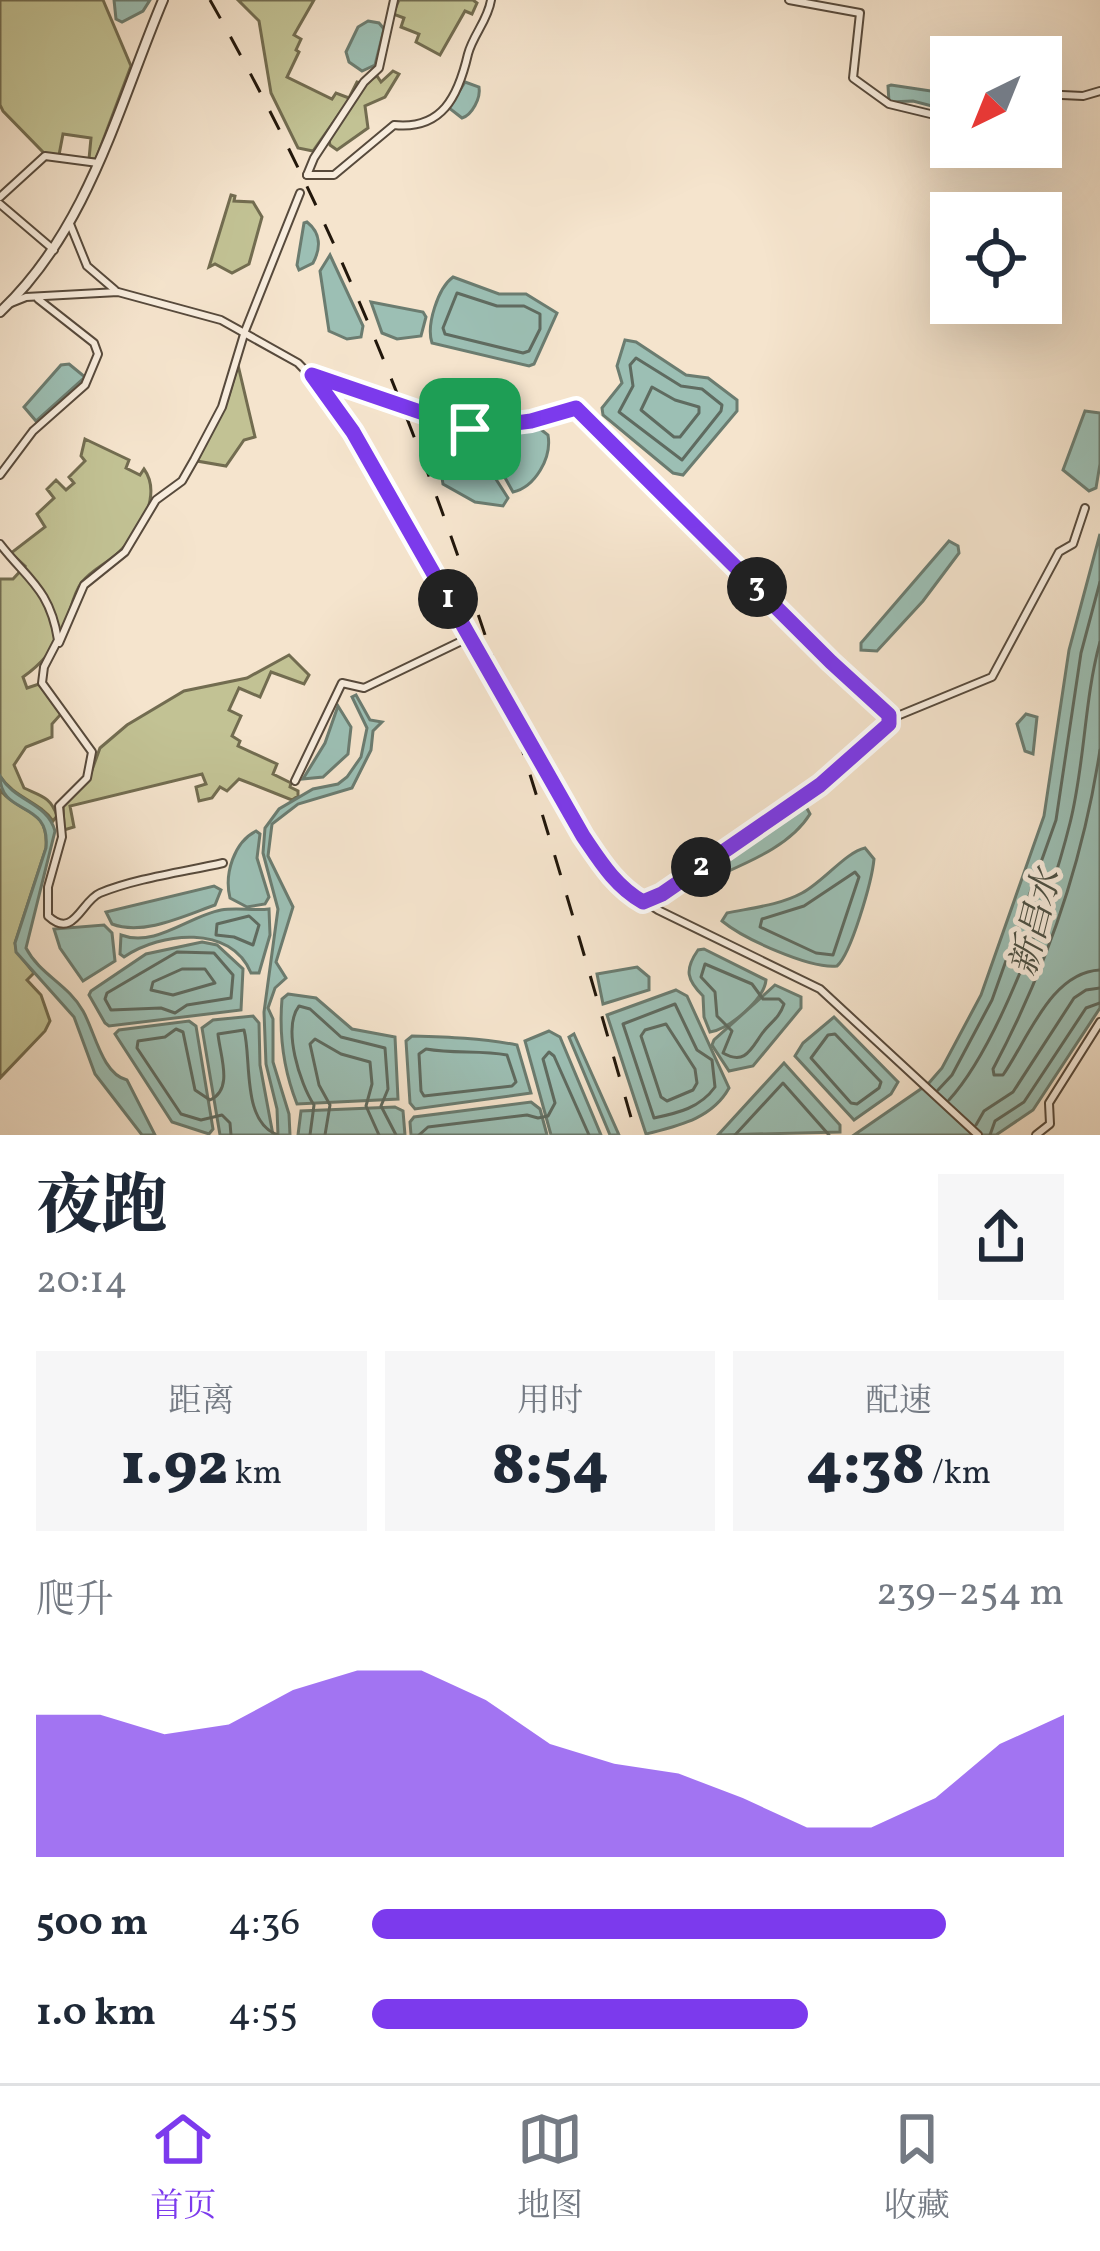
<!DOCTYPE html>
<html lang="zh">
<meta charset="utf-8">
<style>
:root{--surface:#fff;--page:#f6f6f7;--text:#1f2937;--muted:#747a83;--line:#e0e1e3;--accent:#7c3aed}
body{margin:0;font-family:Vollkorn,"Noto Serif SC",serif;background:var(--page);color:var(--text);height:100vh;display:flex;flex-direction:column;font-size:45px;white-space:nowrap}
*{box-sizing:border-box;margin:0}
p{font-size:39px;color:var(--muted)}
.icon{flex:none;width:66px;height:66px;fill:none;stroke:currentColor;stroke-width:2;stroke-linecap:round;stroke-linejoin:round}
.map{position:relative;height:1135px;overflow:hidden}
.side{display:flex;flex-direction:column;background:var(--surface);flex:1}
.side>*{flex:none}
.needle{width:78px;rotate:223deg}
.tools{position:absolute;left:930px;top:36px;display:grid;gap:24px}
.tools a{display:grid;place-items:center;width:132px;height:132px;border-radius:0px;background:var(--surface);box-shadow:0 12px 48px #0002;font-size:60px}
.pin{position:absolute;display:grid;place-items:center;width:102px;height:102px;color:#fff;margin:-51px;border-radius:24px;box-shadow:0 6px 18px #0006}
.km{position:absolute;width:60px;height:60px;margin:-30px;border-radius:50%;background:#222;color:#fff;font-size:33px;line-height:60px;text-align:center}
.round{display:grid;place-items:center;flex:none;width:126px;height:126px;border-radius:0px;background:var(--page)}
.headline{display:flex;align-items:center;justify-content:space-between;height:204px;padding:0 36px}
h1{font-size:66px;font-weight:800;line-height:90px}
.stats{display:grid;grid-template-columns:repeat(3,1fr);gap:18px;height:204px;padding:12px 36px}
.stats div{display:grid;align-content:center;border-radius:0px;background:var(--page);text-align:center}
.stats b{font-size:60px;font-weight:800}
.stats small{font-size:33px;font-weight:400}
.stats p{font-size:33px}
.chart{height:336px;padding:24px 36px}
.chart p{display:flex;justify-content:space-between}
.chart svg{width:100%;height:216px;margin-top:12px;fill:var(--accent);opacity:.7}
ul{padding:0 36px;list-style:none;font-size:39px}
li{display:grid;grid-template-columns:192px 144px 1fr;align-items:center;height:90px}
li i{height:30px;border-radius:15px;background:var(--accent)}
.tabs{display:flex;justify-content:space-around;align-items:center;height:168px;border-top:3px solid var(--line);background:var(--surface);font-size:33px;color:var(--muted)}
.tabs a{display:grid;justify-items:center;gap:6px}
.tabs .current{color:var(--accent)}
.map>svg:first-child{display:block}
.green{fill:#c2c294;stroke:#726c50;stroke-width:3}
.water{fill:#9cbfb4;stroke:#6b7c70;stroke-width:3}
.lines{fill:none;stroke-linecap:round;stroke-linejoin:round}
.shore{stroke:#5f6b60;stroke-width:3}
.minor-casing{stroke:#574a3c;stroke-width:10}
.tertiary-casing{stroke:#574a3c;stroke-width:12}
.minor{stroke:#f8edde;stroke-width:6}
.tertiary{stroke:#f8edde;stroke-width:8}
.rail{stroke:#22170b;stroke-width:3;stroke-dasharray:21 21;stroke-linecap:butt}
.route-casing{stroke:#fff;stroke-width:24}
.route{stroke:#7c3aed;stroke-width:15}
.labels{text-anchor:middle;stroke-width:10;stroke-linejoin:round;paint-order:stroke}
.water-label{font-size:36px;font-style:italic;fill:#4d5246;stroke:#f8edde}
</style>
<div class="map">
<svg width="1100" height="1135" viewBox="0 0 1100 1135">
<rect width="100%" height="100%" fill="#f5e4cd"/>
<filter id="stains"><feTurbulence type="fractalNoise" baseFrequency=".00167" numOctaves="4"/><feColorMatrix values="0 0 0 0 .2 0 0 0 0 .09 0 0 0 0 .02 0 0 0 .5 -.17"/></filter>
<radialGradient id="worn" r=".72"><stop offset=".6" stop-color="#630" stop-opacity="0"/><stop offset="1" stop-color="#630" stop-opacity=".3"/></radialGradient>
<g class="green">
<path d="M0,0H103L131,66L96,159H89L91,138L63,134L59,155L44,153L3,111L0,105Z"/>
<path d="M238,0H314L294,35L301,39L296,50L299,52L287,77L332,99L336,93L349,98L357,82L361,83L313,151L298,148L271,93L259,21Z"/>
<path d="M399,0H473L477,3L472,14L465,11L440,55L416,42L419,34L401,27L404,18L393,14Z"/>
<path d="M393,71L399,74L385,97L365,106L368,128L337,150L330,145L329,140L367,81L377,76L381,82Z"/>
<path d="M231,195L235,196L234,201L253,202L262,217L249,264L232,273L215,264L209,267Z"/>
<path d="M238,365L255,437L244,440L226,466L197,461L228,398Z"/>
<path d="M85,439L129,460L126,468L140,475L144,469C162,494 141,532 119,552C108,563 92,569 82,582C72,595 71,611 65,626C59,645 39,666 23,677L27,688L39,684L61,714L52,724V737L26,747L14,765L24,788C41,796 51,797 57,816L53,821C39,801 14,798 0,776V579H13L25,566L11,553L45,527L37,514L54,498L47,489L56,480L66,490L74,483L69,477L85,461L81,456Z"/>
<path d="M289,655L309,675L304,684L271,672L260,697L239,688L229,710L241,716L232,736L240,741L238,746L277,764L273,774L291,783L290,787L298,791V796L292,800L239,779L227,791L220,787L212,798L199,801L196,787L206,784L202,774L70,806L74,827L64,830L63,805L88,781L100,748L127,725L184,691L247,678Z"/>
<path d="M0,790C20,815 49,806 46,848L15,943L17,952L34,973L27,980L41,995L50,1021L45,1031L0,1078Z"/>
</g>
<g class="water">
<path d="M114,0H150L143,11L122,22L116,19Z"/>
<path d="M368,21L379,23L384,29L375,65L362,71L349,62L346,52L358,27Z"/>
<path d="M465,82L479,87C481,98 472,115 462,118L449,108Z"/>
<path d="M891,85L951,94V111L913,101L889,102L888,86Z"/>
<path d="M307,222C321,233 321,248 313,263L299,270L297,265L304,223Z"/>
<path d="M330,255L363,326L361,337L347,339L329,331L320,271Z"/>
<path d="M453,277L499,294H526L557,313L534,364L529,366L432,343C426,325 438,288 453,277Z"/>
<path d="M371,302L423,312L426,317L421,336L397,339L382,333Z"/>
<path d="M625,340L636,342L686,375L708,378L737,400V411L683,475L673,473L603,415L602,408L622,383L617,366Z"/>
<path d="M69,364L85,377L36,421L24,407L61,365Z"/>
<path d="M1085,411L1100,413V464L1096,488L1089,491L1063,470Z"/>
<path d="M539,428L548,435C552,458 535,487 513,492L485,442L490,436Z"/>
<path d="M462,433L467,434L508,498L503,506L475,502L443,484L439,460Z"/>
<path d="M1100,534V1008L1033,1110L996,1135H854L928,1084L942,1068L981,995L1044,816L1069,650Z"/>
<path d="M949,541L958,546L959,553L923,601L877,651L861,650V643Z"/>
<path d="M356,695L370,720L382,722L373,731L371,750L352,788L298,804L272,824L268,856L293,907L276,962L286,978L275,988L268,1008L273,1019V1062L289,1114L290,1135H278L277,1109L266,1064L264,1012L278,909L263,853L265,828L279,809L313,789L338,784L347,777L361,757L367,728L352,697Z"/>
<path d="M338,706L351,727L348,754L323,777L303,779L325,743Z"/>
<path d="M1026,714L1037,717L1033,754L1025,751L1017,724Z"/>
<path d="M0,776C15,802 47,802 55,831L26,948C40,975 68,984 83,1011C95,1032 102,1074 127,1080L155,1135H142L95,1074L74,1017L16,952L15,943L46,848C51,799 0,817 0,776Z"/>
<path d="M803,801L810,814C788,850 737,866 700,884L695,876Z"/>
<path d="M256,831L260,834L257,858L269,897L265,904L247,907L230,898C224,874 234,842 256,831Z"/>
<path d="M865,848L874,859C872,881 851,954 837,966C810,969 744,939 722,921L727,913C751,908 780,905 802,893C823,882 846,852 865,848Z"/>
<path d="M214,886L221,890L215,905C184,916 143,936 112,924L106,912Z"/>
<path d="M269,909L270,935L259,973H251C231,924 161,932 124,957L120,954L121,935C155,948 189,916 221,910C237,907 253,911 269,909Z"/>
<path d="M104,925L112,933L115,961L83,981L60,948L54,929Z"/>
<path d="M202,942L217,945L243,969L241,1010L109,1026L105,1023L89,995L91,991L146,954Z"/>
<path d="M704,949L766,980C764,1000 729,1029 710,1032L704,1017L703,996C687,980 684,970 698,950Z"/>
<path d="M637,967L649,977V990L603,1004L597,974Z"/>
<path d="M775,985L801,997V1008L753,1066L729,1071L712,1045L714,1040Z"/>
<path d="M676,990L687,996L729,1088C712,1119 677,1126 646,1134L607,1015Z"/>
<path d="M288,994L316,998L352,1029L395,1037L398,1099L297,1104C284,1071 279,1034 282,999Z"/>
<path d="M253,1016L259,1023L260,1065L273,1135H220L202,1028L213,1020Z"/>
<path d="M834,1017L898,1082L891,1094L854,1120L795,1056L803,1043Z"/>
<path d="M189,1021L196,1026L213,1129L209,1134L172,1122L115,1034L119,1030Z"/>
<path d="M549,1031L560,1037L601,1135H551L525,1041Z"/>
<path d="M574,1034L619,1135H610L569,1037Z"/>
<path d="M412,1036C447,1037 482,1038 517,1045L531,1093L415,1109L410,1103L406,1041Z"/>
<path d="M784,1063L840,1125V1132L718,1135Z"/>
<path d="M531,1102L540,1109L547,1135H411L410,1122L414,1117Z"/>
<path d="M395,1107L403,1111L405,1135H298L301,1111Z"/>
</g>
<g class="lines">
<g class="shore">
<path d="M457,293L497,306H524L540,314V329L529,351L523,353L445,334L443,328Z"/>
<path d="M636,358L681,386L702,389L722,405L721,411L682,460L619,412L633,386L630,365Z"/>
<path d="M652,387L675,400L699,407V413L680,437H674L641,410Z"/>
<path d="M1100,750C1083,861 1046,969 993,1069L994,1075H1003C1028,1039 1051,972 1100,970"/>
<path d="M855,872L859,877L833,955L816,953L760,927L762,919L804,906Z"/>
<path d="M249,916L259,925L253,945L234,937L216,935L217,924Z"/>
<path d="M177,952L214,953L233,975L231,998L187,1005L175,1013L161,1008L111,1010L105,999L107,993Z"/>
<path d="M705,964L752,984L763,999H779L784,1004C779,1019 769,1023 761,1035C750,1051 744,1065 723,1053L732,1031L717,1016L715,992L701,977Z"/>
<path d="M182,969H205L215,983L173,995L151,990L153,982Z"/>
<path d="M675,1004L697,1050L712,1060L715,1087C700,1108 678,1113 654,1118L623,1024Z"/>
<path d="M666,1024L695,1069L697,1083L693,1090L667,1101L661,1097L641,1036L645,1030Z"/>
<path d="M835,1034L881,1082L879,1088L857,1104L851,1103L811,1058L828,1035Z"/>
<path d="M426,1049C454,1054 480,1050 507,1055L516,1082L512,1086L424,1096L421,1091L419,1054Z"/>
<path d="M938,1090L952,1075L992,1000L1056,820L1081,653L1100,582"/>
<path d="M949,1100C1000,1044 1051,899 1070,823C1085,764 1084,700 1100,642"/>
<path d="M976,1125L984,1111L1013,1092L1074,998L1086,990L1100,988"/>
<path d="M231,1135L230,1123L222,1115L201,1120L181,1114L137,1048L138,1041L165,1037L176,1029L183,1032L195,1090L210,1100C234,1089 220,1056 218,1034L244,1030C252,1059 241,1122 278,1135"/>
<path d="M310,1135L314,1105C300,1084 282,1028 299,1006L310,1009L341,1037L385,1048L388,1089L381,1106L396,1135"/>
<path d="M325,1135L330,1105L319,1085L310,1044L315,1039L341,1054L370,1062L372,1084L366,1106L379,1135"/>
<path d="M419,1135L428,1127L527,1115L538,1118L548,1116L555,1103L543,1059L549,1052L554,1056L589,1135"/>
<path d="M735,1135L783,1083L829,1135"/>
<path d="M990,1135L995,1121L1024,1102L1086,1008L1100,1003"/>
</g>
<defs>
<g id="minor">
<path d="M789,0L860,13L853,78L889,104L951,119"/>
<path d="M1041,94L1083,96L1100,91"/>
<path d="M307,175H334L394,125C442,130 458,97 468,54C473,35 488,20 491,0"/>
<path d="M307,175L314,158L364,82L379,68L394,0"/>
<path d="M0,197L45,156L98,163"/>
<path d="M0,204L54,250"/>
<path d="M70,224L87,266L115,290"/>
<path d="M11,303L26,297L118,292L221,320L298,363L330,396L353,432L499,693L518,717L583,836L621,887L658,910L820,989L978,1135"/>
<path d="M315,376L470,429L531,421L576,408L834,666L889,714C887,746 698,868 662,894L643,901"/>
<path d="M0,475L33,431L85,385L98,354L94,343L38,299"/>
<path d="M0,544C27,579 50,589 58,640L44,667L42,683L92,752L87,778L59,806L62,837L48,887V916C74,940 81,901 100,893C137,878 183,872 223,863"/>
<path d="M59,643L84,585L125,552L156,500L182,481L194,460L222,407L245,331L300,193"/>
<path d="M890,719L992,677L1059,552L1073,544L1085,508"/>
<path d="M295,781L342,683L364,688L470,637"/>
<path d="M1036,1135L1050,1124L1049,1103L1100,1022"/>
</g>
<path id="tertiary" d="M0,312C88,230 118,107 163,0"/>
</defs>
<use href="#minor" class="minor-casing"/>
<use href="#tertiary" class="tertiary-casing"/>
<use href="#minor" class="minor"/>
<use href="#tertiary" class="tertiary"/>
<path class="rail" d="M210,0C415,361 523,740 636,1135"/>
</g>
<g class="lines">
<defs>
<path id="route" d="M312,375L470,429L531,421L576,408L831,662L889,715V724L820,785L662,894L643,902C615,886 600,861 583,836L353,432Z"/>
</defs>
<use href="#route" class="route-casing"/>
<use href="#route" class="route"/>
</g>
<g class="labels">
<g class="water-label">
<text transform="translate(1034 922) rotate(-76)" y="13">新昌水</text>
</g>
</g>
<rect width="100%" height="100%" filter="url(#stains)"/>
<rect width="100%" height="100%" fill="url(#worn)"/>
</svg>
<div class="tools">
<a><svg class="needle" viewBox="-14 -14 28 28"><path d="M0-13l5 13h-10z" fill="#e53935"/><path d="M0 13l5-13h-10z" fill="#747a83"/></svg></a>
<a><svg class="icon" aria-label="locate" viewBox="0 0 24 24"><circle cx="12" cy="12" r="6"/><path d="M12 2v4M12 18v4M2 12h4M18 12h4"/></svg></a>
</div>
<div class="pin" style="left:470px;top:429px;background:#1e9e55"><svg class="icon" aria-label="arrive" viewBox="0 0 24 24"><path d="M6 21V4h12l-3 4 3 4H6"/></svg></div>
<b class="km" style="left:448px;top:599px">1</b>
<b class="km" style="left:701px;top:867px">2</b>
<b class="km" style="left:757px;top:587px">3</b>
</div>
<section class="side">
<div class="headline"><div><h1>夜跑</h1><p>20:14</p></div><a class="round"><svg class="icon" aria-label="share" viewBox="0 0 24 24"><path d="M12 15V3M7 8l5-5 5 5M5 13v7h14v-7"/></svg></a></div>
<div class="stats">
<div><p>距离</p><b>1.92<small> km</small></b></div>
<div><p>用时</p><b>8:54</b></div>
<div><p>配速</p><b>4:38<small> /km</small></b></div>
</div>
<div class="chart"><p><span>爬升</span>239–254 m</p>
<svg viewBox="0 0 160 44" preserveAspectRatio="none"><path d="M0 44V15L10 15L20 19L30 17L40 10L50 6L60 6L70 12L80 21L90 25L100 27L110 32L120 38L130 38L140 32L150 21L160 15V44z"/></svg>
</div>
<ul>
<li><b>500 m</b>4:36<i style="width:83%"></i></li>
<li><b>1.0 km</b>4:55<i style="width:63%"></i></li>
</ul>
</section>
<nav class="tabs">
<a class="current"><svg class="icon" aria-label="home" viewBox="0 0 24 24"><path d="M3 11l9-7 9 7M6 9v11h12V9"/></svg>首页</a>
<a><svg class="icon" aria-label="map" viewBox="0 0 24 24"><path d="M3 6l6-2 6 2 6-2v14l-6 2-6-2-6 2zM9 4v14M15 6v14"/></svg>地图</a>
<a><svg class="icon" aria-label="saved" viewBox="0 0 24 24"><path d="M7 4h10v16l-5-4-5 4z"/></svg>收藏</a>
</nav>
